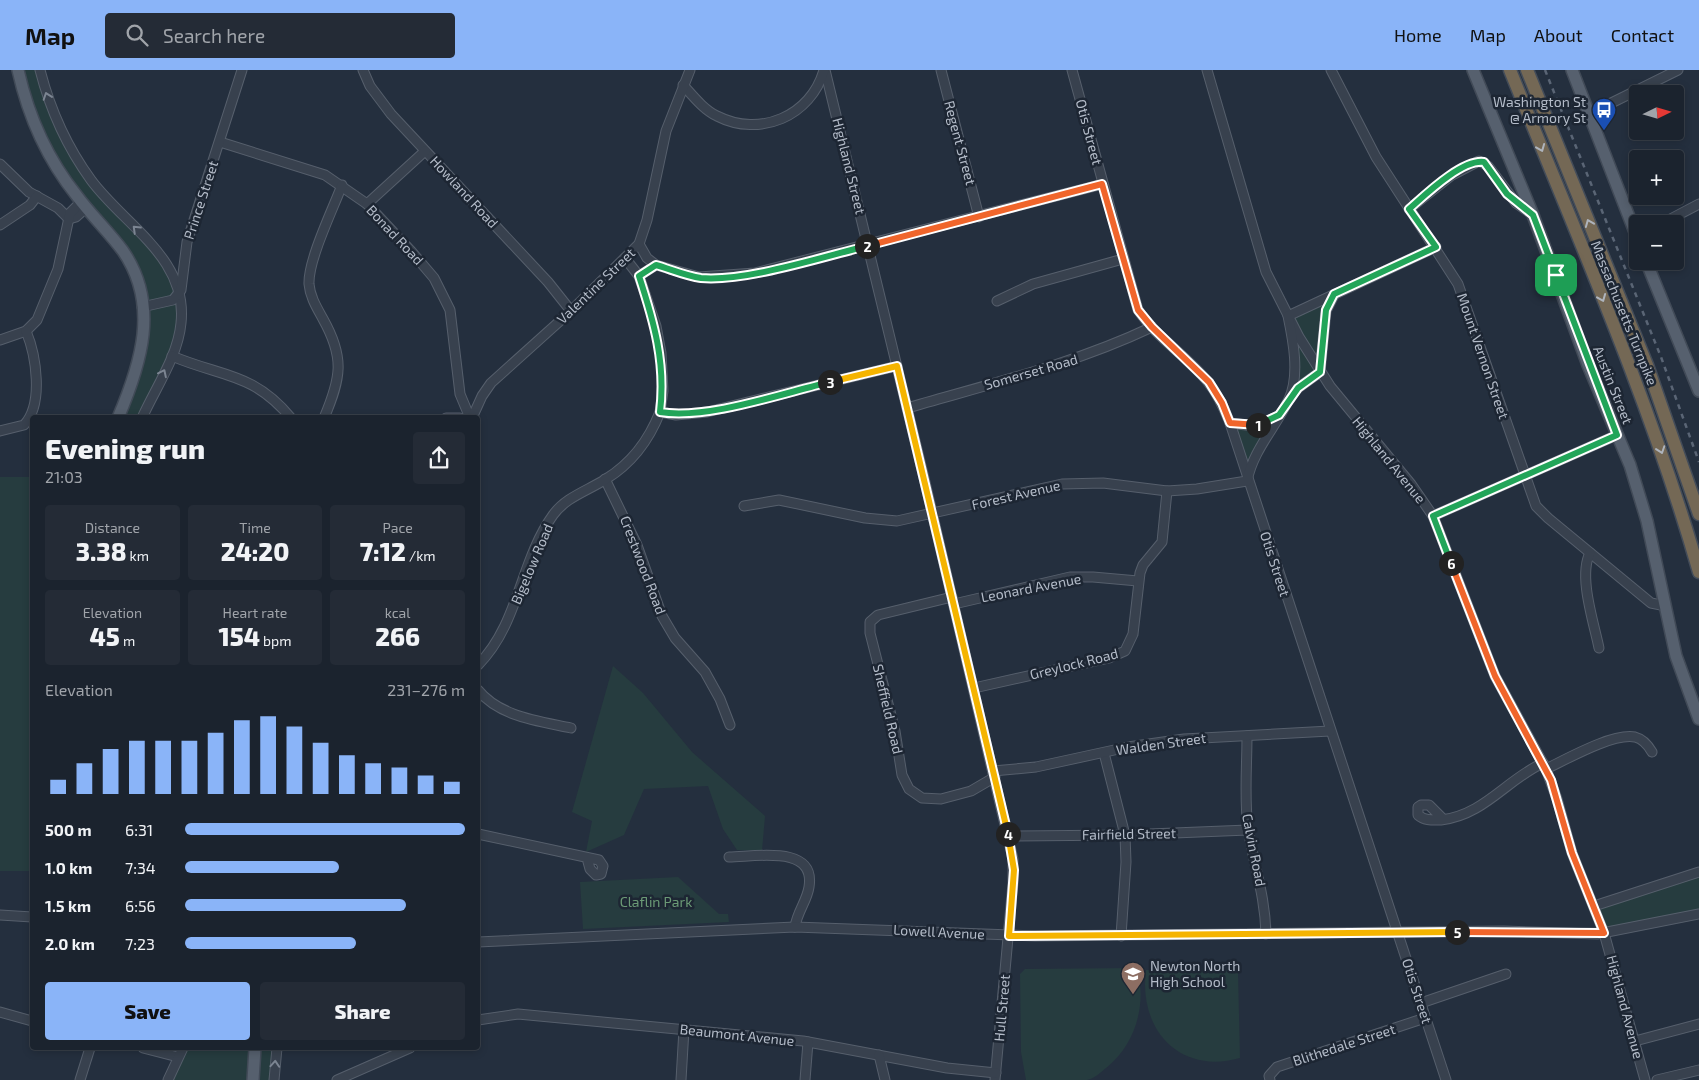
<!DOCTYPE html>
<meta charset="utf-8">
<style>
:root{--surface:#1b232e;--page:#242b36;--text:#f1f3f6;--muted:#a0a4aa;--line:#39404a;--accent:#8ab4f8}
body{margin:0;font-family:"Exo 2",sans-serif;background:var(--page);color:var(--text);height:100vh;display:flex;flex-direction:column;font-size:19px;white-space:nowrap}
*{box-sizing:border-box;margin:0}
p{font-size:16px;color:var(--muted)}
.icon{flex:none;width:28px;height:28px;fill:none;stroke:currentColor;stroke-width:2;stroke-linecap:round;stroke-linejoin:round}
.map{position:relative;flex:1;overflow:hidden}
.sheet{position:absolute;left:30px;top:345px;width:450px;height:635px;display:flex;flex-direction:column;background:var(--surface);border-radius:5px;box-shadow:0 2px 8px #0003,0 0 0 1px var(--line)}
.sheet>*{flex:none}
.needle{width:32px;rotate:85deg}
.fabs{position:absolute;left:1629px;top:15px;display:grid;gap:10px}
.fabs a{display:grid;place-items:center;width:55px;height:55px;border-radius:5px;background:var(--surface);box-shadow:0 2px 8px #0003,0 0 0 1px var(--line);font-size:25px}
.pin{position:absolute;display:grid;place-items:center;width:42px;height:42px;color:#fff;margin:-21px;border-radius:10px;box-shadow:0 2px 8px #0006}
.km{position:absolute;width:25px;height:25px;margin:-12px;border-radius:50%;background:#222;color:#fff;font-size:14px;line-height:25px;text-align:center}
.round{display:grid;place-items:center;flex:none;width:52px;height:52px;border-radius:5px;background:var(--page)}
.headline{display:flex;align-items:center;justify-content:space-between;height:85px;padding:0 15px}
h1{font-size:28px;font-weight:800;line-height:38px}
.stats{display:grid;grid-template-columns:repeat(3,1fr);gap:8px;height:85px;padding:5px 15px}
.stats div{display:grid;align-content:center;border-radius:5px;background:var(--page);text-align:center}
.stats b{font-size:25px;font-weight:800}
.stats small{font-size:14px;font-weight:400}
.stats p{font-size:14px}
.chart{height:140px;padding:10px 15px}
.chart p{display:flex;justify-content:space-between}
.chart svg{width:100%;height:90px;margin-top:5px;stroke:var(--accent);stroke-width:6}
.button{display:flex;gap:10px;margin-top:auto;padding:10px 15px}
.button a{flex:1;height:58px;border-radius:5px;background:var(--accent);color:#111;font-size:20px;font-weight:800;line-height:58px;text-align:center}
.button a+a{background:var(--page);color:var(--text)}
ul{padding:0 15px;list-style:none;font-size:16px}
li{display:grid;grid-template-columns:80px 60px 1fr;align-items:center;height:38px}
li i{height:12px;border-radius:6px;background:var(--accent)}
header{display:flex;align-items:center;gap:30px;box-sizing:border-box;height:70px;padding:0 25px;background:var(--accent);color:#111}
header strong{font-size:24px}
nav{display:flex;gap:28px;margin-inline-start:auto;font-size:18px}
.search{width:350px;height:45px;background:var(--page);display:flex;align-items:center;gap:12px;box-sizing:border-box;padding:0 18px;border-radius:5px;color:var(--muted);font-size:19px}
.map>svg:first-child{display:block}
.green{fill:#263c3f}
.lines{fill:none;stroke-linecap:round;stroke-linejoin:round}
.minor-casing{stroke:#565f6c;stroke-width:11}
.major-casing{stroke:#414a57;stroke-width:14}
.highway-casing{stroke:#434c59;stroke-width:15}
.minor{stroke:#38414e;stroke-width:9}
.major{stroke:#56606e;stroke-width:11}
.highway{stroke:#746855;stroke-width:12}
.rail{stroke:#5a6575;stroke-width:2.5;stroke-dasharray:5 5;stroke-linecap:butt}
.oneway{stroke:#7c8592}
.oneway2{stroke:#aeb4bd}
.split-1-casing{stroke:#fff;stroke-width:10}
.split-2-casing{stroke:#fff;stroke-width:10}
.split-3-casing{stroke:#fff;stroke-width:10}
.split-4-casing{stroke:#fff;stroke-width:10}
.split-5-casing{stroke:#fff;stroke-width:10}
.split-6-casing{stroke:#fff;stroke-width:10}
.split-7-casing{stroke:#fff;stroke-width:10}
.split-1{stroke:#22a559;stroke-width:6}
.split-2{stroke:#f0652b;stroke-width:6}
.split-3{stroke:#22a559;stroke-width:6}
.split-4{stroke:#f5b400;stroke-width:6}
.split-5{stroke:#f5b400;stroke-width:6}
.split-6{stroke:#f0652b;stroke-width:6}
.split-7{stroke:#22a559;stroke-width:6}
.labels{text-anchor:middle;stroke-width:5;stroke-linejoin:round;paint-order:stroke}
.poi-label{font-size:14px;fill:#b4bcc9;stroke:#1d2633;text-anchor:end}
.street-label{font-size:14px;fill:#b4bcc9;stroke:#1d2633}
.park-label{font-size:14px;fill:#6b9a76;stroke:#1d2633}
</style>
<header>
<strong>Map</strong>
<div class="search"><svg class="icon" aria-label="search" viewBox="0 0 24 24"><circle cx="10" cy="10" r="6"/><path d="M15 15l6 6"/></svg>Search here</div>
<nav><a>Home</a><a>Map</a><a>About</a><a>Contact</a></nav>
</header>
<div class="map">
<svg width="1699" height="1010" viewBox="0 0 1699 1010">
<rect width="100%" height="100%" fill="#242f3e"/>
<g class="green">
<path d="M18,0H40L78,91L174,205L180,261L142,347H118L142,282L136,208L62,105Z"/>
<path d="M1330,232L1320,302L1298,318L1292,314L1288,246Z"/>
<path d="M1279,345L1250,399L1230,353L1242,355Z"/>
<rect x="0" y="407" width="32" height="394"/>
<path d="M613,596L643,623L692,682L765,746L762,781L737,780L723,759L708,716L644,719L624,765L586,782L592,751L572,742Z"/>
<path d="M1699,802V844L1604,863L1594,836Z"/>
<path d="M678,807L719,844H728L729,852L583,859L580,812Z"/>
<path d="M1233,897L1238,902L1240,988C1180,1005 1138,960 1146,900Z"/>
<path d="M1137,898C1147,934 1136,974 1106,998C1101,1002 1094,1009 1087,1010C1068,1010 1045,1010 1026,1010L1021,982L1020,904L1025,899Z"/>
<path d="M183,978H277L274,1010H168Z"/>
</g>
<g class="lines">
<defs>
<g id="minor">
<path d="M40,0C50,39 67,77 91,110C125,156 188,188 181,253C178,286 156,317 142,348"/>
<path d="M363,0L370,16L391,44L548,212L571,241"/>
<path d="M825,0L924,408L1013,789V813L995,1010"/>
<path d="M941,0L979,147"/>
<path d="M1072,0L1138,240C1157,268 1187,286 1208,312C1218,324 1224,338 1230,353L1446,1010"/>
<path d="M1207,0L1266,202L1299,267L1330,316L1411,414L1433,446L1495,606L1546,699L1557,729L1572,783L1604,863L1645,1010"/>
<path d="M1331,0L1376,87L1458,214L1536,436L1548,448L1651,533L1666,536"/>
<path d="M683,15C693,26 704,40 717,46C760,68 811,46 824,0"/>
<path d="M1589,44L1678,0"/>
<path d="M220,72L325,105L367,134L411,181L434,208L450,240L460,324L470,348"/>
<path d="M0,94L29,122L58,138L69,149"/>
<path d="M367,134L425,81"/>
<path d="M1409,139L1452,105L1479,91L1488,96L1516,133L1533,145"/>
<path d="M69,149L76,147L86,138"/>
<path d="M1661,154L1699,134"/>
<path d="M0,155L30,135L37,126"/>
<path d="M639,174L647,188L656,195"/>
<path d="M625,188L639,206L656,256L661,283L663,321L660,342L676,345L707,342L897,296"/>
<path d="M639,206L656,195L699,207L755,203L1103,114"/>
<path d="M997,231L1033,214L1123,189"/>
<path d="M142,237L173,230L181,220L187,172L242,0"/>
<path d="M0,270L26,261L37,250L58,199L70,143L81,132"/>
<path d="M172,286C221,307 253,302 291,348"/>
<path d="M1291,326L1298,318L1320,302L1326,241L1334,225"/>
<path d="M907,338C990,314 1074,294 1152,257"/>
<path d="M324,348C341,308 345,288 323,249C317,238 310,227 309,214C308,190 333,139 342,115"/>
<path d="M446,348H460"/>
<path d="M472,348L482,326L491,313L571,241L639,174L647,150L666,61L690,0"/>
<path d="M1230,353L1254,356L1277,347"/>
<path d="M0,361L24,355C44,334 36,285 26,261"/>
<path d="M605,409L637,475L662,546L675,568L705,602L720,629L730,655"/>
<path d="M744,436L779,430L865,448L897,451L1062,414L1103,413L1167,421L1197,419L1247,411C1253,380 1276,357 1289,329C1300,305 1293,270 1288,246L1436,177"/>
<path d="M1433,446L1617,365"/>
<path d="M1590,483C1578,506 1594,553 1599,578"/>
<path d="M952,527L878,545L870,552V563L895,661L902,705L909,719L922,728L941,729L971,721L995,707"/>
<path d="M954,534L1070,507H1093L1138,511"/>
<path d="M478,595C519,554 520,491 553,445C566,427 587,421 606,409C632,393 649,370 660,342"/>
<path d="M974,618L1109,588L1125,581L1133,564L1140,503L1143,495L1162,472L1167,421"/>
<path d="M478,620C500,647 539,651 571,658"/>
<path d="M1247,666C1247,697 1244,728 1248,758C1254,796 1265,825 1266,864"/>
<path d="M1104,683L1125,765L1126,792L1121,866"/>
<path d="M1546,699C1567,689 1612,663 1635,667C1643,669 1648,675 1652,682"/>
<path d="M993,701L1036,697L1128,677L1184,669L1330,661"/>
<path d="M1443,749L1429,735H1421L1418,737V745C1425,751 1433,750 1441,750C1484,745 1506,710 1543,693"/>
<path d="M478,764L599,790L603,796L601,804L596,805L590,799L587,788"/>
<path d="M1009,766L1125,765L1248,760"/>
<path d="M729,787C754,787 816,774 809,817C807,831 797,842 795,857"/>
<path d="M1594,836L1699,802"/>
<path d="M0,845L32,847"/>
<path d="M478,872L795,857L1035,866L1504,861L1597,864L1699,844"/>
<path d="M1421,933L1506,904"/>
<path d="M0,942L32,951"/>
<path d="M478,950L518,944L803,971L947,998L996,1003"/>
<path d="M1635,971L1699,954"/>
<path d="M143,978L178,987"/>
<path d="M879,985L885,1010"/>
<path d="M80,1010L90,978"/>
<path d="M168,1010L183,978"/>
<path d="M274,1010L277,978"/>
<path d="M337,1010L410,978"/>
<path d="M681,1010L684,959"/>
<path d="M805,1010L808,972"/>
<path d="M1270,1010L1269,1006L1277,997L1425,948"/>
<path d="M1657,1010L1699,1000"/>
</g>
<g id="major">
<path d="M18,0C28,45 48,90 77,126C91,145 109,162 123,181C160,235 141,294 118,348"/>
<path d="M1473,0L1533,145L1588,295L1630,395L1647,451L1676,586L1699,649"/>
<path d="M1572,0L1638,170"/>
<path d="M1646,191L1699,321"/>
<path d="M253,1010L255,978"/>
</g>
<g id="highway">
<path d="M1510,0C1577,166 1650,330 1699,502"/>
<path d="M1527,0L1647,295L1699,444"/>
</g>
</defs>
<use href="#minor" class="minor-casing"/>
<use href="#major" class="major-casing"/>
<use href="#highway" class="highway-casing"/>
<use href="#minor" class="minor"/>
<use href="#major" class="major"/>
<use href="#highway" class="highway"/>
<path class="rail" d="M1545,0L1661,287L1699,392"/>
</g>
<defs><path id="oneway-chevron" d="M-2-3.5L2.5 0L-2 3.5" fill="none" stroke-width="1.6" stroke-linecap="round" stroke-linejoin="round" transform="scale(1.25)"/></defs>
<g class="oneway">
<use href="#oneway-chevron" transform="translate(47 26) rotate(-109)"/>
<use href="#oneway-chevron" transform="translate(136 159) rotate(-136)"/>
<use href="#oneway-chevron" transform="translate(163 303) rotate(-64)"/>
<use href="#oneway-chevron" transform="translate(275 994) rotate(-86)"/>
</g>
<g class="oneway2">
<use href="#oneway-chevron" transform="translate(1541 78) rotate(68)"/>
<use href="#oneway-chevron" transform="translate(1589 153) rotate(-112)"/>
<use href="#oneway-chevron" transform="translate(1602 228) rotate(68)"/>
<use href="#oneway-chevron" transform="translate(1661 380) rotate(71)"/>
</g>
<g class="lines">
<defs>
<path id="split-1" d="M1258,355L1279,345L1298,318L1320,302L1326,240L1334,224L1436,177L1409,139C1425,125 1462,89 1484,92L1507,124L1533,145L1556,205"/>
<path id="split-2" d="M867,176L1102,114L1138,240L1152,257L1209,312L1222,333L1230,353L1258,355"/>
<path id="split-3" d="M830,312C783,323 707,350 660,342C666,293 654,252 639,206L656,195C670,199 686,206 701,208C745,212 822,187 867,176"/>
<path id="split-4" d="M830,312L897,296L1008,764"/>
<path id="split-5" d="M1008,764L1014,800L1009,866L1457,862"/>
<path id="split-6" d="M1451,493L1495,606L1551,710L1572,783L1604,863L1457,862"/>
<path id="split-7" d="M1451,493L1433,446L1617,365L1556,205"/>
</defs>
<use href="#split-1" class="split-1-casing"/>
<use href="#split-2" class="split-2-casing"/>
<use href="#split-3" class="split-3-casing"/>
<use href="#split-4" class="split-4-casing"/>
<use href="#split-5" class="split-5-casing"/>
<use href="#split-6" class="split-6-casing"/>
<use href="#split-7" class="split-7-casing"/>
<use href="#split-1" class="split-1"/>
<use href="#split-2" class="split-2"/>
<use href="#split-3" class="split-3"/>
<use href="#split-4" class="split-4"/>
<use href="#split-5" class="split-5"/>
<use href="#split-6" class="split-6"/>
<use href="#split-7" class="split-7"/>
</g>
<defs>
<symbol id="bus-pin" viewBox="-11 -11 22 30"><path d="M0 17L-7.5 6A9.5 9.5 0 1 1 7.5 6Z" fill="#1a4fb4" stroke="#1d2633"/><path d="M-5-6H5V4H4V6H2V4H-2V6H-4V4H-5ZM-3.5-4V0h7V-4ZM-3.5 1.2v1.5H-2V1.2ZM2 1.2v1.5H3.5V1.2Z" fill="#fff"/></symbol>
<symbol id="school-pin" viewBox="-11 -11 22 30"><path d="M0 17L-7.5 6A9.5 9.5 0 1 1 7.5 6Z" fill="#8d6e63" stroke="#1d2633"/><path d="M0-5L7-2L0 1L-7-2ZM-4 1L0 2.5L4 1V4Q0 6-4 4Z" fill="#fff"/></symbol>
</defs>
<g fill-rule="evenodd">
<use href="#bus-pin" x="1590" y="26" width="28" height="38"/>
<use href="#school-pin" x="1119" y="890" width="28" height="38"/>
</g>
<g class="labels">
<g class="poi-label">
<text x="1586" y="37">Washington St<tspan x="1586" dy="16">@ Armory St</tspan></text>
<text x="1150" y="901" text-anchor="start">Newton North<tspan x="1150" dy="16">High School</tspan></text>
</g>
<g class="street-label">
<text transform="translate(1089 62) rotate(75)" y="5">Otis Street</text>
<text transform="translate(960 73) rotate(75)" y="5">Regent Street</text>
<text transform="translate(849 96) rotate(76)" y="5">Highland Street</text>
<text transform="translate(464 122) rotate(47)" y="5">Howland Road</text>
<text transform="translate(201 130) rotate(-72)" y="5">Prince Street</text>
<text transform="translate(395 165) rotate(47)" y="5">Bonad Road</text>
<text transform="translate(596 216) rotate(-44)" y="5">Valentine Street</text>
<text transform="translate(1624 243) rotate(68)" y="5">Massachusetts Turnpike</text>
<text transform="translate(1483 286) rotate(71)" y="5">Mount Vernon Street</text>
<text transform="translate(1031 302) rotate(-16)" y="5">Somerset Road</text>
<text transform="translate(1613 315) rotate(68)" y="5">Austin Street</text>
<text transform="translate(1389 390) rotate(51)" y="5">Highland Avenue</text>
<text transform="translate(1016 425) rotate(-13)" y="5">Forest Avenue</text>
<text transform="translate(532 494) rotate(-67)" y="5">Bigelow Road</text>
<text transform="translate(1275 494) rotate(72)" y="5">Otis Street</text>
<text transform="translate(643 495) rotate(69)" y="5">Crestwood Road</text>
<text transform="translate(1031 518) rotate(-11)" y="5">Leonard Avenue</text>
<text transform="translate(1074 594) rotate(-14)" y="5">Greylock Road</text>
<text transform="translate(888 639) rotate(77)" y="5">Sheffield Road</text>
<text transform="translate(1161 674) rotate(-8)" y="5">Walden Street</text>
<text transform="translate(1129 764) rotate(-1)" y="5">Fairfield Street</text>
<text transform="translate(1254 780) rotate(79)" y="5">Calvin Road</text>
<text transform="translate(939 862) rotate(3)" y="5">Lowell Avenue</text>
<text transform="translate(1417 921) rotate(72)" y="5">Otis Street</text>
<text transform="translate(1625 937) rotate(75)" y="5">Highland Avenue</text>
<text transform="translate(1002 938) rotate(-85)" y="5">Hull Street</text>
<text transform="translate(737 965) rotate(6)" y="5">Beaumont Avenue</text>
<text transform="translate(1344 975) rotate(-18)" y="5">Blithedale Street</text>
</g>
<g class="park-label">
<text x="656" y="837">Claflin Park</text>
</g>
</g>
</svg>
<div class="fabs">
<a><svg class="needle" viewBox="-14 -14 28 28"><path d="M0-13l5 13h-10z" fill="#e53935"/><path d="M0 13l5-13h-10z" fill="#a0a4aa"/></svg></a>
<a>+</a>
<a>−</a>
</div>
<div class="pin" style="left:1556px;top:205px;background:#1e9e55"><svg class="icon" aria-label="arrive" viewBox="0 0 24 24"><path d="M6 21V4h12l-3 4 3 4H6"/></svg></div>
<b class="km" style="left:1258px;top:355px">1</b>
<b class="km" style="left:867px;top:176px">2</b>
<b class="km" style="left:830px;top:312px">3</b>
<b class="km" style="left:1008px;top:764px">4</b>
<b class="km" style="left:1457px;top:862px">5</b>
<b class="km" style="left:1451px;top:493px">6</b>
<section class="sheet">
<div class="headline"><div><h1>Evening run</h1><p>21:03</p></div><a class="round"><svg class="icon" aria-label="share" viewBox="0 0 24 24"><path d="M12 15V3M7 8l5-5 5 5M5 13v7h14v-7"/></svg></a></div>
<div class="stats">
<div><p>Distance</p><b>3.38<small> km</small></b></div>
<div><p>Time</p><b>24:20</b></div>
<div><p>Pace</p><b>7:12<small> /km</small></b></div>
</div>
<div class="stats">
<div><p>Elevation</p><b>45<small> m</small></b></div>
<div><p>Heart rate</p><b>154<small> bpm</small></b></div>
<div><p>kcal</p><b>266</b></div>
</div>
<div class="chart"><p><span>Elevation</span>231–276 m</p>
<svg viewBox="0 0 160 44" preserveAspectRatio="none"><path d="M5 44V37M15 44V29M25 44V22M35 44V18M45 44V18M55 44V18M65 44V14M75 44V8M85 44V6M95 44V11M105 44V19M115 44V25M125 44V29M135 44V31M145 44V35M155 44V38"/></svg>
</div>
<ul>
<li><b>500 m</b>6:31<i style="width:100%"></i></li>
<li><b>1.0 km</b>7:34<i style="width:55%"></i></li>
<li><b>1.5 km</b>6:56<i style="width:79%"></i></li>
<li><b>2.0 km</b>7:23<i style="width:61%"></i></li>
</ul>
<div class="button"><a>Save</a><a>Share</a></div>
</section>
</div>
